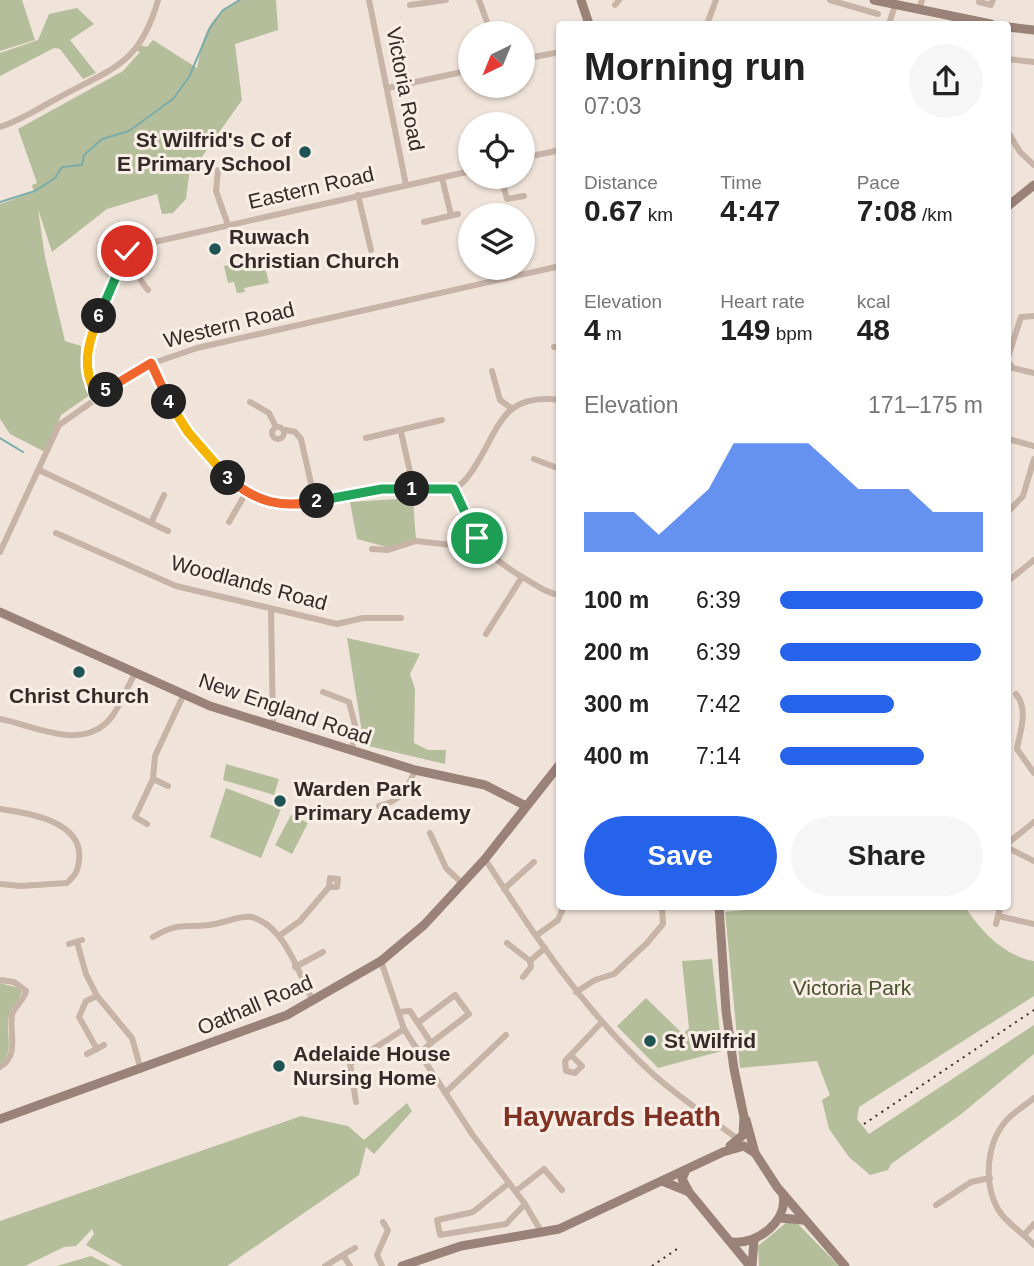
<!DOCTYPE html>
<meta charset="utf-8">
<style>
:root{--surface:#fff;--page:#f6f6f6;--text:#222;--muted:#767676;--accent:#2563eb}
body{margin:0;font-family:Arial,sans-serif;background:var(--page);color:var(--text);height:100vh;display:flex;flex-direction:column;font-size:26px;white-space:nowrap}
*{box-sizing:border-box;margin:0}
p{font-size:23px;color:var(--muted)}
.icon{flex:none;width:38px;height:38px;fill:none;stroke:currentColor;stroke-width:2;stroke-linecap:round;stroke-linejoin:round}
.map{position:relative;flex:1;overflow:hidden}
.panel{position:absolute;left:556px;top:21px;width:455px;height:889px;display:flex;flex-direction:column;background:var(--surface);border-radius:7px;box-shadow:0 2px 5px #0004}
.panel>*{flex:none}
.needle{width:46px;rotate:223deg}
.controls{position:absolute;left:458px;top:21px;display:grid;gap:14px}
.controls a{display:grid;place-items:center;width:77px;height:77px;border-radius:50%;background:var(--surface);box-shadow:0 2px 5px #0004;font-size:35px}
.pin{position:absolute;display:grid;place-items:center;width:60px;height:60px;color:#fff;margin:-30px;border:4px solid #fff;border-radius:50%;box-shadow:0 2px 7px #0007}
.km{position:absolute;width:35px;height:35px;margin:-18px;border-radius:50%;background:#222;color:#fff;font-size:19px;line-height:35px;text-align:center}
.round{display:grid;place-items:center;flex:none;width:74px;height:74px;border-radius:37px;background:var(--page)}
.summary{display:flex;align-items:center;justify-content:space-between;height:119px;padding:0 28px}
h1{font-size:38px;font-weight:600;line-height:52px}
.figures{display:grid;grid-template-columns:repeat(3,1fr);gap:10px;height:119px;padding:7px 28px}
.figures div{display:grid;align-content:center}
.figures b{font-size:30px;font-weight:600}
.figures small{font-size:19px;font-weight:400}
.figures p{font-size:19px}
.chart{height:196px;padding:14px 28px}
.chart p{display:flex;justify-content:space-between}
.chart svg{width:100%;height:126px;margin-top:7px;fill:var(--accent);opacity:.7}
.primary-button{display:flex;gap:14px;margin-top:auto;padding:14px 28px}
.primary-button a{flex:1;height:80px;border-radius:42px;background:var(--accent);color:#fff;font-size:28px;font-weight:600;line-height:80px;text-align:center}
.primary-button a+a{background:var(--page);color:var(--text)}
ul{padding:0 28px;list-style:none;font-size:23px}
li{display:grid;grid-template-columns:112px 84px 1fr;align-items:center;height:52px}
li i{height:18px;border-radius:9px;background:var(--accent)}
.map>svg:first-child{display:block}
.green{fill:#b5be9b}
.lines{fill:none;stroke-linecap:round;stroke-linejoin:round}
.stream{stroke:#7aacaa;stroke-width:2}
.street{stroke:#c8b3a7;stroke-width:6}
.secondary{stroke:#9b8278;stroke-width:9}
.rail{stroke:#342a27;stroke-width:2;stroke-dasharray:2 5;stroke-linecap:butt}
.split-1-casing{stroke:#fff;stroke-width:14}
.split-2-casing{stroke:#fff;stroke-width:14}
.split-3-casing{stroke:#fff;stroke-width:14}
.split-4-casing{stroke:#fff;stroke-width:14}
.split-5-casing{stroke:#fff;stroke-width:14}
.split-6-casing{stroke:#fff;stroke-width:14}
.split-7-casing{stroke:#fff;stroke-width:14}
.split-1{stroke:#22a559;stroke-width:9}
.split-2{stroke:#22a559;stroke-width:9}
.split-3{stroke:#f0652b;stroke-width:9}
.split-4{stroke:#f5b400;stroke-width:9}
.split-5{stroke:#f0652b;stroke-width:9}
.split-6{stroke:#f5b400;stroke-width:9}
.split-7{stroke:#22a559;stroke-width:9}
.poi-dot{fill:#1e5453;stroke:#f8eee6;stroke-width:2.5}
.labels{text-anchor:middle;stroke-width:6;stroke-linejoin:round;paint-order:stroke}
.street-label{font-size:21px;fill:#342a27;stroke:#f8eee6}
.poi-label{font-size:21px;font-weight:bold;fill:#342a27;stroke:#f8eee6;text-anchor:start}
.park-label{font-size:21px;fill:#47512c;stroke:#f8eee6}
.district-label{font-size:28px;font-weight:bold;fill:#803224;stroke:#f8eee6}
</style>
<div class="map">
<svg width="1034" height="1266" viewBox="0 0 1034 1266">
<rect width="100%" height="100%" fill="#f0e4da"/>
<g class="green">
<path d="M0,0H22L35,40L0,51Z"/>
<path d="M238,0H276L278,30L235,44L242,100L189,175L186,199L173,213L162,214L157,194L107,209L52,252L38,209L45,257L65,341L81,346V370L90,395L61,415L47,453L10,434L0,419V204L34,192L32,185L37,183L18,129L123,71L140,52L136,50L140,45L147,47L153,40L197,68C205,32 206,20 238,0Z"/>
<path d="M77,8L94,24L70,40L96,73L83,79L60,49L54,48L0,76V53L38,40L49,14Z"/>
<path d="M254,259L265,267L269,283L244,288L245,292L237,293L234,282L228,283L224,266Z"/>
<path d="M413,498L416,541L394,549L357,539L350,502Z"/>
<path d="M347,638L420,654L410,674L415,689L414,743L428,750H446L445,764L364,745Z"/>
<path d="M226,764L279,779L274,795L223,780Z"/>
<path d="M226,788L281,809L261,858L210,837Z"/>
<path d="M291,815L308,823L292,854L275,845Z"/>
<path d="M747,907H965C981,931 1004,956 1034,961V996L859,1107L857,1119L869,1134L1034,1025V1054L960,1115L891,1164L888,1170L870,1175L849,1157L829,1129L822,1100L830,1095L817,1061L740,1068L725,912L745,910Z"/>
<path d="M712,959L722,1051L658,1068L617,1026L646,998L683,1034L689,1028L682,961Z"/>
<path d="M0,983L22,989C21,1002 9,1009 8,1021C7,1037 14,1052 0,1065Z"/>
<path d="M407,1103L412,1111L374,1154L366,1147L359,1175L227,1266H123L86,1245L94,1234L92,1229L76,1246L64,1247L25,1266H0V1221L301,1116L348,1126L364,1140Z"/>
<path d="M787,1222L798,1224L839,1266H759L758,1246Z"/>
<path d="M91,1256L111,1266H57Z"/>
</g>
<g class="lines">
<g class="stream">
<path d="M0,202L35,191L55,178L62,167L82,165L84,155L102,139L129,131L173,99L189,77L210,28L223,10L240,0"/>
<path d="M0,438L23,452"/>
</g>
<g class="street">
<path d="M369,0L406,185"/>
<path d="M479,0L491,33"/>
<path d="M830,0L878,14"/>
<path d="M979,2L991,5L993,0"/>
<path d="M410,5L446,0"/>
<path d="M615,5L619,0"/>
<path d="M919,10L922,0"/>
<path d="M707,24L716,0"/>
<path d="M889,24L895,5"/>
<path d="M523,59L560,52"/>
<path d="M1008,59L1034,62"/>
<path d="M388,88L471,70"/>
<path d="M0,127C22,120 39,108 58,98C112,68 140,65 158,0"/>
<path d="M1008,132L1020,152L1034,165"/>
<path d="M523,158L560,150"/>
<path d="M218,170L216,191L228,225"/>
<path d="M501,177L507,199L524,196"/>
<path d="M442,178L451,215"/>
<path d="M358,195L371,250"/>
<path d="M424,222L458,214"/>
<path d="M127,251C137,264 136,278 148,290"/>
<path d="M554,347L560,346"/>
<path d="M1008,357L1021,317L1034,316"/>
<path d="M1008,362L1013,368L1034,373"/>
<path d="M151,363C174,413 223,505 288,506C320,506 351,491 383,489C401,487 441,496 456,487C465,483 469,475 474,468C500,428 502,392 560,400"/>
<path d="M492,371L500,400L511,408"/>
<path d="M97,397C71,352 104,304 120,261L127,251L141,245L471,171"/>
<path d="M250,402L269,413L276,427"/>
<circle cx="278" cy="433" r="6"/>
<path d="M286,430L295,432L301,439L315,501"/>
<path d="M401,432L411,476L409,489"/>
<path d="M366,438L442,420"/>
<path d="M1008,439L1034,446"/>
<path d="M534,459L560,469"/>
<path d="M39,470L168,531"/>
<path d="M454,489C475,535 479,552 524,578C536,585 546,593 559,595"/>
<path d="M1008,512L1023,496L1034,459"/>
<path d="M229,522L247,491"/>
<path d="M151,523L164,495"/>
<path d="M56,533L176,586L337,624L363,618H401"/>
<path d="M372,549L388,550L416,541L451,545L477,538"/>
<path d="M0,552L59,425L142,367L197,348L560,266"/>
<path d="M1008,581L1034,560"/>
<path d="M271,610L273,728"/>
<path d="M486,634L522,577"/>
<path d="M323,692L349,702L355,725L352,751"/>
<path d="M1016,694C1029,710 1020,731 1017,749L1034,773"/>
<path d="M0,719C32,725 77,749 105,724C118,713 127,686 136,672"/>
<path d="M153,779L168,786"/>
<path d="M379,806C401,801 407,790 415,770"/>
<path d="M0,809C30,813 84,822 79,860C78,872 75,875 67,883L21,886L0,884"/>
<path d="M147,824L135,817L153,779L155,756L184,694"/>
<path d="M430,833L446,868L463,884"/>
<path d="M1008,843L1034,822"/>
<path d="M1008,848L1034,861"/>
<path d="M485,859C535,937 586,1013 654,1075C681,1099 712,1119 740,1141"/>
<path d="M330,878L338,879L337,887H329Z"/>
<path d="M504,889L534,862"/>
<path d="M998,916L1034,924"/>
<path d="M996,924L1000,908"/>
<path d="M537,935L558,920L564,906"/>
<path d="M279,936L300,921L329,887"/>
<path d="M153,937C179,922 182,928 209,925C222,924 240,915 251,917C285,925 299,975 313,1001"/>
<path d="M77,942L86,974L97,996L132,1038L141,1070"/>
<path d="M507,943L530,961L545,948"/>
<path d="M69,944L82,940"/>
<path d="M381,961L404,1029L472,1134L525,1204L542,1233"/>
<path d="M295,967L323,952"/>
<path d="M523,977L531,967L530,961"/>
<path d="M0,980L14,982L26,991C24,1001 15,1005 12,1015C9,1033 20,1055 0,1067"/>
<path d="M576,992L595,980L614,974L647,943L663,924L662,906"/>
<path d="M399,1012L410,1011L431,1043L420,1053"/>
<path d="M419,1022L455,995L469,1014L431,1043"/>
<path d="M97,1049L79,1017L86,1001L97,996"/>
<path d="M87,1054L104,1045"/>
<path d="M571,1055L582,1066L575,1073L566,1071L565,1061L602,1022"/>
<path d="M445,1093L506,1035"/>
<path d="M1034,1098C1025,1106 1013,1112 1005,1122C985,1146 983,1190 1002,1215C1011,1226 1024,1234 1034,1245"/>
<path d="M356,1102L350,1064L404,1029"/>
<path d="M509,1183L473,1212L437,1220L440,1235L506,1224L525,1204"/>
<path d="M516,1191L544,1169L562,1190"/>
<path d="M936,1205L971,1182L990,1178"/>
<path d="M1024,1235L1034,1224"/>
<path d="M343,1255L355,1248"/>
<path d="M325,1266L343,1255L350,1266"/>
<path d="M382,1266L377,1255L388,1230L383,1222"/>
</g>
<g class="secondary">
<path d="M581,0L589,24"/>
<path d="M874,0L991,24"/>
<path d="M1008,27L1034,30"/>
<path d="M1008,206L1034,185"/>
<path d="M0,612L210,706L415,770L485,785L526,806"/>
<path d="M719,906L726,1011L734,1069L744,1117L743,1135L730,1146"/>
<path d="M0,1119L287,1015L381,961L424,925L485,859L560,764"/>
<path d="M746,1120L755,1153L777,1187L845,1266"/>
<path d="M686,1170L682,1179L689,1192L750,1266"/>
<path d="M662,1181L687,1191"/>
<path d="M780,1218L803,1220"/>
<path d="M733,1242C757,1245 788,1221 783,1195"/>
<path d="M402,1266L461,1246L559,1229L723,1152L744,1146L755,1153"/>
<path d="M752,1266L754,1240"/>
</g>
<g class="rail">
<path d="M864,1124L1034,1010"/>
<path d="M652,1266L680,1247"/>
</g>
</g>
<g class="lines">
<defs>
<path id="split-1" d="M412,489H454L477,538"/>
<path id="split-2" d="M317,501L382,489H412"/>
<path id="split-3" d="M228,478C256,502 282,509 317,501"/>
<path id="split-4" d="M169,402L188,432L228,478"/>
<path id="split-5" d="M106,390L151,363L169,402"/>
<path id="split-6" d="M99,316C87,345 81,368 97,397L106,390"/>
<path id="split-7" d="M99,316L127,251"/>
</defs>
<use href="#split-1" class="split-1-casing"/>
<use href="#split-2" class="split-2-casing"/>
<use href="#split-3" class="split-3-casing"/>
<use href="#split-4" class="split-4-casing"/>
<use href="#split-5" class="split-5-casing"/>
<use href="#split-6" class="split-6-casing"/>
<use href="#split-7" class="split-7-casing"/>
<use href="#split-1" class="split-1"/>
<use href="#split-2" class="split-2"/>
<use href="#split-3" class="split-3"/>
<use href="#split-4" class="split-4"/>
<use href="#split-5" class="split-5"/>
<use href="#split-6" class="split-6"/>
<use href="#split-7" class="split-7"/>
</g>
<g class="poi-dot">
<circle cx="305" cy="152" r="7"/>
<circle cx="215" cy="249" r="7"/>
<circle cx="79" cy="672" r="7"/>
<circle cx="280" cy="801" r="7"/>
<circle cx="650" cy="1041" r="7"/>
<circle cx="279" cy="1066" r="7"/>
</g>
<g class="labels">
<g class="street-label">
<text transform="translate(405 89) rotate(79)" y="7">Victoria Road</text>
<text transform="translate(311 188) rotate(-13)" y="7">Eastern Road</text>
<text transform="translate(229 325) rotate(-14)" y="7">Western Road</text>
<text transform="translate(249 583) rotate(15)" y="7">Woodlands Road</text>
<text transform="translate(285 709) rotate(19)" y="7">New England Road</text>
<text transform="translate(255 1005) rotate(-23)" y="7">Oathall Road</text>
</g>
<g class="poi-label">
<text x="291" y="147" text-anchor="end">St Wilfrid's C of<tspan x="291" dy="24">E Primary School</tspan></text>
<text x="229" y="244">Ruwach<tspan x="229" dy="24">Christian Church</tspan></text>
<text x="79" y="703" text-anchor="middle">Christ Church</text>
<text x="294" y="796">Warden Park<tspan x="294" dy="24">Primary Academy</tspan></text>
<text x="664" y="1048">St Wilfrid</text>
<text x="293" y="1061">Adelaide House<tspan x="293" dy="24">Nursing Home</tspan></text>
</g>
<g class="park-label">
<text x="852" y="995">Victoria Park</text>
</g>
<g class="district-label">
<text x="612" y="1126">Haywards Heath</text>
</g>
</g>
</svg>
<div class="controls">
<a><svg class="needle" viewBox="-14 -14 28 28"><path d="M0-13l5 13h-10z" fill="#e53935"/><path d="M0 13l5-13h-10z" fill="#767676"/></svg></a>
<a><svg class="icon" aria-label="locate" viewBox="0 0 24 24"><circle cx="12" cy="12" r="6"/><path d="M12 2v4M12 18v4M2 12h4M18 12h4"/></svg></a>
<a><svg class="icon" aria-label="layers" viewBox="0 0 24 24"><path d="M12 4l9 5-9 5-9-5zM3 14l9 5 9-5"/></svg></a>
</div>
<div class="pin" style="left:477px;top:538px;background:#1e9e55"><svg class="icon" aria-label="arrive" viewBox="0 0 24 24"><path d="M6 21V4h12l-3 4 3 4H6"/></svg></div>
<div class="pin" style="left:127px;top:251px;background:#d93025"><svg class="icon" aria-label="check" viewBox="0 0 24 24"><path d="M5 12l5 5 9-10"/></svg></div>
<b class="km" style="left:412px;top:489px">1</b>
<b class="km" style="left:317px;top:501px">2</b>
<b class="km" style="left:228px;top:478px">3</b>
<b class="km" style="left:169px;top:402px">4</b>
<b class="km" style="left:106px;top:390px">5</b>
<b class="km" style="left:99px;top:316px">6</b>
<section class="panel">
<div class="summary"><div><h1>Morning run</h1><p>07:03</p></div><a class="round"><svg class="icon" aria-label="share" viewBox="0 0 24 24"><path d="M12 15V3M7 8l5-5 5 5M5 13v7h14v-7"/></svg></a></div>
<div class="figures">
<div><p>Distance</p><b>0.67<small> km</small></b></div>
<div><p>Time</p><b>4:47</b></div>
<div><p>Pace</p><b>7:08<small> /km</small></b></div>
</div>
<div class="figures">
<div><p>Elevation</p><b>4<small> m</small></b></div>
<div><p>Heart rate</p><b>149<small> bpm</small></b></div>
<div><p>kcal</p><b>48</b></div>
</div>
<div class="chart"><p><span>Elevation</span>171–175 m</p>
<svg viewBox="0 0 160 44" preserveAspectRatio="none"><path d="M0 44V30L10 30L20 30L30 38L40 30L50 22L60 6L70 6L80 6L90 6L100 14L110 22L120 22L130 22L140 30L150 30L160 30V44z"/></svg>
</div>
<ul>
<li><b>100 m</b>6:39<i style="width:100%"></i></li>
<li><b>200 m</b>6:39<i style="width:99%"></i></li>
<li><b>300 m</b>7:42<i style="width:56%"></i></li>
<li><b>400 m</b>7:14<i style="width:71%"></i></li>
</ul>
<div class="primary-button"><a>Save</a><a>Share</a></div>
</section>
</div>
